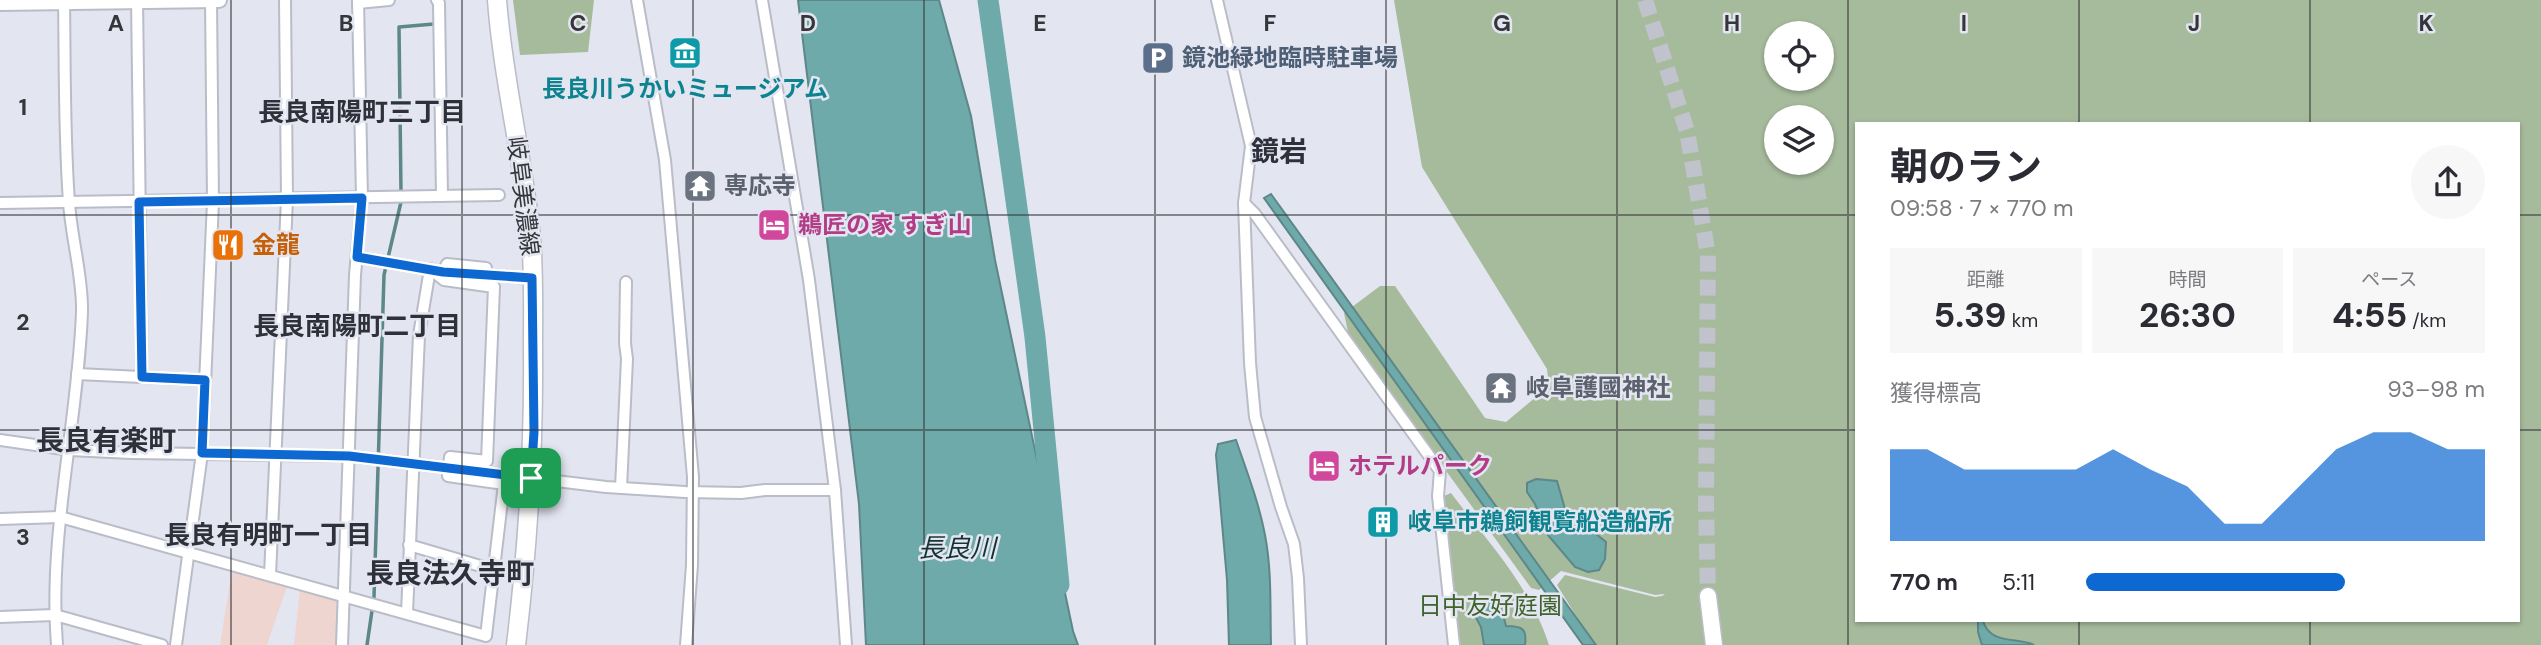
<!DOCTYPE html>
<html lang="ja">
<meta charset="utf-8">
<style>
:root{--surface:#fff;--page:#f7f7f7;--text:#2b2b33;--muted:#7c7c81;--accent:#0e68d1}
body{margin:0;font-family:"DM Sans","Noto Sans JP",sans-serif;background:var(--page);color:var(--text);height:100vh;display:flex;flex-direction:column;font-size:26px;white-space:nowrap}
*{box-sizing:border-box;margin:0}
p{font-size:23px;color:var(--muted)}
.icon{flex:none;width:38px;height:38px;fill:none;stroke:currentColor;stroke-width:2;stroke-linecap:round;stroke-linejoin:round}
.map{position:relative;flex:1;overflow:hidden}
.sheet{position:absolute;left:1855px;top:122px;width:665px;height:500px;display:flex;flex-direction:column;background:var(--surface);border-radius:0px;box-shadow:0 2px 5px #0004}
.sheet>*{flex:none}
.fabs{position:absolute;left:1764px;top:21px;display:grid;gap:14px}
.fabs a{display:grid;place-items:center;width:70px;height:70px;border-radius:50%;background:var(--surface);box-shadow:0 2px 5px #0004;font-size:35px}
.pin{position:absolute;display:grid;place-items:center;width:60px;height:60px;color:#fff;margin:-30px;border-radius:14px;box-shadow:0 4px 10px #0006}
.round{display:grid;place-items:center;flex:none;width:74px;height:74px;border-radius:37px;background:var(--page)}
.headline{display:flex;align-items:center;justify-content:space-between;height:119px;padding:0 35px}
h1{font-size:38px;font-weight:700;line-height:52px}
.metrics{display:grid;grid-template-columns:repeat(3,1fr);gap:10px;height:119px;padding:7px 35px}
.metrics div{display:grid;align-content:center;border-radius:0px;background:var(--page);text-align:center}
.metrics b{font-size:35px;font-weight:700}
.metrics small{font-size:19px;font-weight:400}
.metrics p{font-size:19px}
.chart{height:196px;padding:14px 35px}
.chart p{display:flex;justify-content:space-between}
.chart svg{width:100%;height:126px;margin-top:7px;fill:var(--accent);opacity:.7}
ul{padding:0 35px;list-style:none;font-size:23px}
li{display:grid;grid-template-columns:112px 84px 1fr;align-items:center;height:52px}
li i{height:18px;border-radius:9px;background:var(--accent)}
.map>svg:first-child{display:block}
.industrial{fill:#efd5d0}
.green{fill:#a6ba9c;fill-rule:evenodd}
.water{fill:#6eaaaa;stroke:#5d8788;stroke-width:2}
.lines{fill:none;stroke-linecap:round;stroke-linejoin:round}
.stream{stroke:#5d8788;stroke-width:3.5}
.river{stroke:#6eaaaa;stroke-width:21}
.secondary-tunnel{stroke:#c0c2cc;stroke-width:16;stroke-dasharray:16 8;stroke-linecap:butt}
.minor-casing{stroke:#babcc7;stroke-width:14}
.tertiary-casing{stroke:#babcc7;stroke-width:18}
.secondary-casing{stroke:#babcc7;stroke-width:19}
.primary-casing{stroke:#babcc7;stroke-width:21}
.minor{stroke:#fff;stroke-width:10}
.tertiary{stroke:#fff;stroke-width:14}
.secondary{stroke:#fff;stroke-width:16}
.primary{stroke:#fff;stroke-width:18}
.route-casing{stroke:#fff;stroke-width:14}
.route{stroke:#0e68d1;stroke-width:9}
.grid{fill:none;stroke:#35363a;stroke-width:2;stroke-opacity:0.55}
.labels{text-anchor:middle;stroke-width:5;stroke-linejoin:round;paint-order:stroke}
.service-label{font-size:24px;font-weight:bold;fill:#4e5e75;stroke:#e3e5f1;text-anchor:start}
.culture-label{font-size:24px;font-weight:bold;fill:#0d838f;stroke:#e3e5f1}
.worship-label{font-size:24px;font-weight:bold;fill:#5b616d;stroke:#e3e5f1;text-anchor:start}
.street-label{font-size:24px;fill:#35363a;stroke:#e3e5f1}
.hotel-label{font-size:24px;font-weight:bold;fill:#b23c85;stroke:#e3e5f1;text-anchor:start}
.food-label{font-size:24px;font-weight:bold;fill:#c56008;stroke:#e3e5f1;text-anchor:start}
.park-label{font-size:24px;fill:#3f632c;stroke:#e3e5f1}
.neighbourhood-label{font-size:26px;font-weight:bold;fill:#2f313a;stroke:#e3e5f1}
.water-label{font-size:26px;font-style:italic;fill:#143434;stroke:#e3e5f1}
.quarter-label{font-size:28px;font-weight:bold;fill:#2f313a;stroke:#e3e5f1}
.grid-label{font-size:23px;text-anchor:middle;font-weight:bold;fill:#35363a;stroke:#e3e5f1;stroke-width:5;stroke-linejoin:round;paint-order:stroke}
</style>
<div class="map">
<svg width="2541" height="645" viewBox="0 0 2541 645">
<rect width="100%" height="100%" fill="#e3e5f1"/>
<g class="industrial">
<path d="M232,570L287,586L267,645H220Z"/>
<path d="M300,589L337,597L336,645H294Z"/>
</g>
<g class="green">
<path d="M513,0H594L588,52L520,55Z"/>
<path d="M1394,0H2541V645H1594L1557,585L1565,575L1655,597L1662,596L1665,594L1655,595L1561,571L1539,590L1531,588L1349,337L1344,313L1380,286H1395L1485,418L1506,422L1549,386L1547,369L1422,167ZM1776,33H1822V79H1776ZM1776,117H1822V163H1776ZM1857,124H2518V621H1857Z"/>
<path d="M1451,493C1487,541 1531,587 1549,645H1458L1444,496Z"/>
</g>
<g class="water">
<path d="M798,0H939L971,116L995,260L1073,631L1078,645H866L859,504Z"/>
<path d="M1271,194L1596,645H1583L1264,198Z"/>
<path d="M1236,440C1247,472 1259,503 1265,535C1272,571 1270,609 1271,645H1229L1227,580L1216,455L1218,444Z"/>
<path d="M1536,479L1557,481L1565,509L1606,542L1605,559L1599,570L1588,572L1575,567L1547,534L1535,504L1527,492V483Z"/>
<path d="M1480,600C1501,599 1502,610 1506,626C1523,626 1527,629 1525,645H1484L1481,627L1473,612L1475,605Z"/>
<path d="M1978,621H1983C1990,645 2018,637 2034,645H1982L1978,632Z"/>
</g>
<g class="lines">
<g class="stream">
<path d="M401,192L399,27L434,24"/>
<path d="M367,645L374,597L384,275L401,202"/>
</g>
<path class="river" d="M988,0L1035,337L1059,585"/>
<path class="secondary-tunnel" d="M1645,0L1687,131L1708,255L1706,505L1708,596"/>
<defs>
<g id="minor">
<path d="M137,0L142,377"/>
<path d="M437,0L439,3L442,196"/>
<path d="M637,0L665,160L693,477L692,565L686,645"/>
<path d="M762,0L809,280L835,490L846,645"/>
<path d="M1217,0L1251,146L1244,203L1250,363L1255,417L1281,507L1294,544L1298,578L1301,645"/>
<path d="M358,3L389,0"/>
<path d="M0,203L499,195"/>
<path d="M1244,203L1255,214L1440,471L1438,496L1454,645"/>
<path d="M357,257L443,272L532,278"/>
<path d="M443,272L447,264L486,268"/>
<path d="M77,374L205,380"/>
<path d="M0,440L70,450L131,453L349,456L606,487L685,492L741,493L765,490H835"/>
<path d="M621,488L627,359L625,343L626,282"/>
<path d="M0,519L60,517L486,636L504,484L448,476L450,457L487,461L494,287L444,280L430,269"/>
<path d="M409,545L494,570"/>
<path d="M270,575L287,199L285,0"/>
<path d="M407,613L419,335L430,269"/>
<path d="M0,617L55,615L162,645"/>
<path d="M57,645C48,534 78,423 82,312C83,277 71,237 69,202C64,135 65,67 64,0"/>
<path d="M176,645L202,453L213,201L211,0"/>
<path d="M342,645L355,275L362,198L358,0"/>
</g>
<path id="tertiary" d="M0,3L219,0"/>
<path id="secondary" d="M1708,596L1714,645"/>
<path id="primary" d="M497,0C503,80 523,157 531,237C534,273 533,311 533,348C534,448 528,546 516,645"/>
</defs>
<use href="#minor" class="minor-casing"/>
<use href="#tertiary" class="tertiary-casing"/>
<use href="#secondary" class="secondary-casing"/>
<use href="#primary" class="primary-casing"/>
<use href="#minor" class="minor"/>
<use href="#tertiary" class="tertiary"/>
<use href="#secondary" class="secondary"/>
<use href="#primary" class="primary"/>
</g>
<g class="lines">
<defs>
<path id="route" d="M362,198L357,257L443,272L532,278L534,432L531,478L349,456L202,453L205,380L142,377L139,202Z"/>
</defs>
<use href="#route" class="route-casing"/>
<use href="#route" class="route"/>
</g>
<path class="grid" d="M231,0V645M462,0V645M693,0V645M924,0V645M1155,0V645M1386,0V645M1617,0V645M1848,0V645M2079,0V124M2310,0V124M0,215H1857M2518,215H2541M0,430H1857M2518,430H2541M2079,621V645M2310,621V645"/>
<defs>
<symbol id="museum-square" viewBox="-11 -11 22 22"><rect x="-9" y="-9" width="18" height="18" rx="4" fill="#0f9aa8" stroke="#e3e5f1"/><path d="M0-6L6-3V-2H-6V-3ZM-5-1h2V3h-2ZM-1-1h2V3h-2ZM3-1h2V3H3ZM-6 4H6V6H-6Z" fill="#fff"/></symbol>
<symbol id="parking-square" viewBox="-11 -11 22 22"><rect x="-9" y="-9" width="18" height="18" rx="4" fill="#5c6f8a" stroke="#e3e5f1"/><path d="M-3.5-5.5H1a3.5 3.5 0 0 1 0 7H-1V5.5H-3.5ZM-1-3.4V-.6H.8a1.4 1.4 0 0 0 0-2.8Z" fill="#fff"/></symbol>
<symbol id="temple-square" viewBox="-11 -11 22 22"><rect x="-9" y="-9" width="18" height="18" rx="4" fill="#6b7280" stroke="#e3e5f1"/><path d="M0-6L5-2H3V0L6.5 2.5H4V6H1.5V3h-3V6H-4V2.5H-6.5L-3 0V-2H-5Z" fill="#fff"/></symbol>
<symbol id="hotel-square" viewBox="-11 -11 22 22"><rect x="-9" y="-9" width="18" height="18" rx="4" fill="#d1479c" stroke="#e3e5f1"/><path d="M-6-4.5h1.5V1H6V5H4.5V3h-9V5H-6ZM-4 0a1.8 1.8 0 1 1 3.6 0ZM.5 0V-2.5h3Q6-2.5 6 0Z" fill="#fff"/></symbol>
<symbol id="restaurant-square" viewBox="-11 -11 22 22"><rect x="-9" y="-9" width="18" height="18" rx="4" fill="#e8710a" stroke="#e3e5f1"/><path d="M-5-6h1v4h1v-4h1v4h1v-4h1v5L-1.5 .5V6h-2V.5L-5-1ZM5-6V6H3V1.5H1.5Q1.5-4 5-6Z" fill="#fff"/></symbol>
<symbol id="building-square" viewBox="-11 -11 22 22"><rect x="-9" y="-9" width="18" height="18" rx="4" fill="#0f9aa8" stroke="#e3e5f1"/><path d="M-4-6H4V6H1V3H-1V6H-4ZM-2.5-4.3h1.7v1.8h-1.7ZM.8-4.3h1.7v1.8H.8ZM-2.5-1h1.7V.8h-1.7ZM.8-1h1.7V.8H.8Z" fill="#fff"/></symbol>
</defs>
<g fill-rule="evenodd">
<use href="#museum-square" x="666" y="34" width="38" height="38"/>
<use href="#parking-square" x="1139" y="39" width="38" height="38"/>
<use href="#temple-square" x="681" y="167" width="38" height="38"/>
<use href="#hotel-square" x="755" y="206" width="38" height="38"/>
<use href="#restaurant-square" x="209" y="226" width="38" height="38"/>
<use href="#temple-square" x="1482" y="369" width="38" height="38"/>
<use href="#hotel-square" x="1305" y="447" width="38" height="38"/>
<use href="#building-square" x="1364" y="503" width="38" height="38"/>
</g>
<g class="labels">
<g class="service-label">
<text x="1182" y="66">鏡池緑地臨時駐車場</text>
</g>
<g class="culture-label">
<text x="685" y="97">長良川うかいミュージアム</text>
<text x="1408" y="530" text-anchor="start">岐阜市鵜飼観覧船造船所</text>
</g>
<g class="worship-label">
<text x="724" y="194">専応寺</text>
<text x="1526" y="396">岐阜護國神社</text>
</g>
<g class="street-label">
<text transform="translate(523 196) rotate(83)" y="8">岐阜美濃線</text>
</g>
<g class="hotel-label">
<text x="798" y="233">鵜匠の家 すぎ山</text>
<text x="1348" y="474">ホテルパーク</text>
</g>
<g class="food-label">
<text x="252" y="253">金龍</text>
</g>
<g class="park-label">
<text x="1490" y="614">日中友好庭園</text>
</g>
<g class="neighbourhood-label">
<text x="362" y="121">長良南陽町三丁目</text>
<text x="357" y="335">長良南陽町二丁目</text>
<text x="268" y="544">長良有明町一丁目</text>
</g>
<g class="water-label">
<text x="957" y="557">長良川</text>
</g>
<g class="quarter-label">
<text x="1279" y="161">鏡岩</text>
<text x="106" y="450">長良有楽町</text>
<text x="450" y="583">長良法久寺町</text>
</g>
</g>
<g class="grid-label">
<text x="116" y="31">A</text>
<text x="346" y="31">B</text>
<text x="578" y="31">C</text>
<text x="808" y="31">D</text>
<text x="1040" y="31">E</text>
<text x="1270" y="31">F</text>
<text x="1502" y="31">G</text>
<text x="1732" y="31">H</text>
<text x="1964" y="31">I</text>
<text x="2194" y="31">J</text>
<text x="2426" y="31">K</text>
<text x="23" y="115">1</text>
<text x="23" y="330">2</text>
<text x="23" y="545">3</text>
</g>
</svg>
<div class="fabs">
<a><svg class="icon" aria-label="locate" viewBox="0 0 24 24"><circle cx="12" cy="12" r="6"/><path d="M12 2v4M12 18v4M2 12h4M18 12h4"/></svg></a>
<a><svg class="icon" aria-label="layers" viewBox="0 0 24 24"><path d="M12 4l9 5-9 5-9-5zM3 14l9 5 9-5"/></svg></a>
</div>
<div class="pin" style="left:531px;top:478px;background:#1e9e55"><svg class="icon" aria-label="arrive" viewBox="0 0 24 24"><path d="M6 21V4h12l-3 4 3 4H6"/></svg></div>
<section class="sheet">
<div class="headline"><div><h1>朝のラン</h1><p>09:58 · 7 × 770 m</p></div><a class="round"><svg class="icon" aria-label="share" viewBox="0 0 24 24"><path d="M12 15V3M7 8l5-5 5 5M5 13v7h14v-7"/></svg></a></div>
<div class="metrics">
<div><p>距離</p><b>5.39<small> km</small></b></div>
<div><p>時間</p><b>26:30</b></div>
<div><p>ペース</p><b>4:55<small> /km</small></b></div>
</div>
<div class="chart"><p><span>獲得標高</span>93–98 m</p>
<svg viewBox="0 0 160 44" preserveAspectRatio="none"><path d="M0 44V12L10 12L20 19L30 19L40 19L50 19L60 12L70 19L80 25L90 38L100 38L110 25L120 12L130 6L140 6L150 12L160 12V44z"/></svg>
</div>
<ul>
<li><b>770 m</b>5:11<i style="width:65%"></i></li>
</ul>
</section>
</div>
